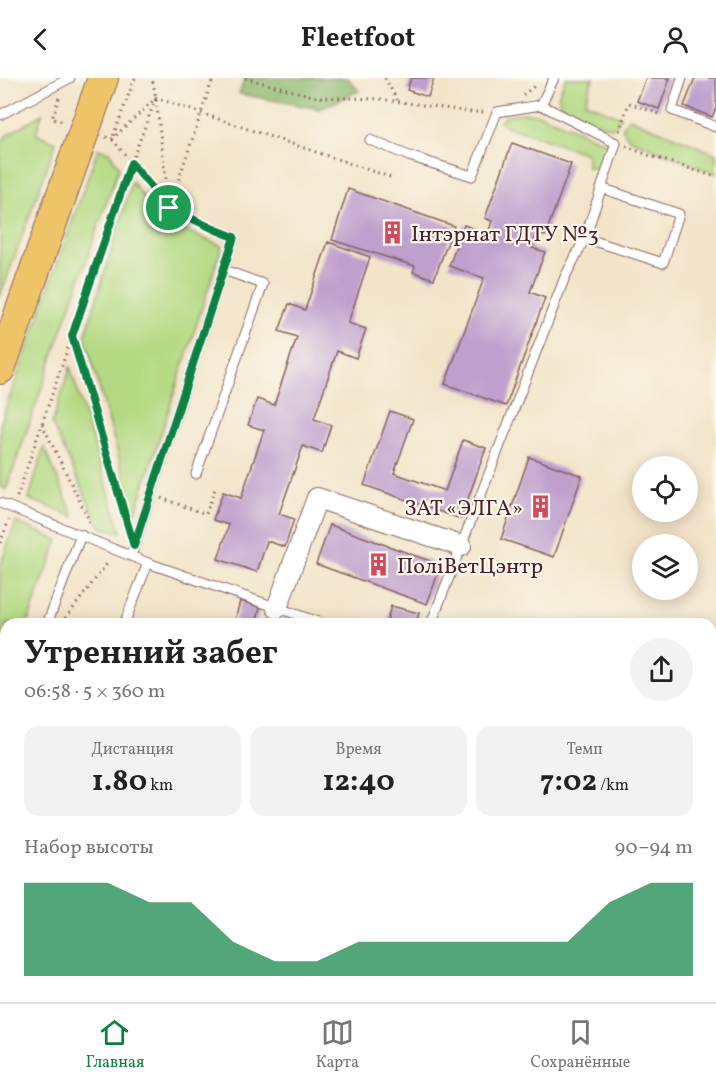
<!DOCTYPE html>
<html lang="ru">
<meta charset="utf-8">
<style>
:root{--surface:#fff;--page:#f2f2f2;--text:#222;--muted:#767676;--line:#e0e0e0;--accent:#0b8043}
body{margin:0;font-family:Vollkorn,serif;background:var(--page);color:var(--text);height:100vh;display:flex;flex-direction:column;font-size:22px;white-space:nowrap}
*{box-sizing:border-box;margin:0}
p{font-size:20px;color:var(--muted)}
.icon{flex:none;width:33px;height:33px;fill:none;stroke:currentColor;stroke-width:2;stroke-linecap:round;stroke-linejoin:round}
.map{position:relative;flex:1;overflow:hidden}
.panel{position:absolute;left:0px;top:540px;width:717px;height:384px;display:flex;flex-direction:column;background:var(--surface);border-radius:18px 18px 0 0;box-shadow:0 3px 15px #0003}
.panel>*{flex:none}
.tools{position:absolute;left:632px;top:378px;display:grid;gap:12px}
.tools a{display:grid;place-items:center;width:66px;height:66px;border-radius:50%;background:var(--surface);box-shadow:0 3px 15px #0003;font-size:30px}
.pin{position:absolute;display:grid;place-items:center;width:51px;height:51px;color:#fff;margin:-26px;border:3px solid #fff;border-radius:50%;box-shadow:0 2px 6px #0007}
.round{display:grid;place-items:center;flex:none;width:63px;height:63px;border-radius:32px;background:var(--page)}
.head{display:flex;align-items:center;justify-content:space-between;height:102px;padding:0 24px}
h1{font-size:33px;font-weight:700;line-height:45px}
.figures{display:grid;grid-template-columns:repeat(3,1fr);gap:9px;height:102px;padding:6px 24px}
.figures div{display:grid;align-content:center;border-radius:15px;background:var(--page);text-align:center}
.figures b{font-size:30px;font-weight:700}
.figures small{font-size:16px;font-weight:400}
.figures p{font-size:16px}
.chart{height:168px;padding:12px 24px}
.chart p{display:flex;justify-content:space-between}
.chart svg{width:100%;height:108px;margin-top:6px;fill:var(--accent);opacity:.7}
header{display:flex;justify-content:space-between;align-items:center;height:78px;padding:0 24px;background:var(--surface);font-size:27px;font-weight:700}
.tab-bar{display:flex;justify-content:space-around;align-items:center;height:84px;border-top:2px solid var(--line);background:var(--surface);font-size:16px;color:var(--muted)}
.tab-bar a{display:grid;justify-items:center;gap:3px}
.tab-bar .selected{color:var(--accent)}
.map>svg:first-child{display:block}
.green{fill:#b4d982;stroke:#7f7c56;stroke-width:1.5}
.forest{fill:#8fb970;stroke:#6c6c4e;stroke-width:1.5}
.building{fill:#be9fcd}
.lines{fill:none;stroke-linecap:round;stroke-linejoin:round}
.lane-casing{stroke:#856462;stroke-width:11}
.street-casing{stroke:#856462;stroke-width:22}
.primary-casing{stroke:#856462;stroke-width:32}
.path{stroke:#856462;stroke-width:3;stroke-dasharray:1.5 4.5;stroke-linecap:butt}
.lane{stroke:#fff;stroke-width:9}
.street{stroke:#fff;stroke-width:20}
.primary{stroke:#efc469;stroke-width:30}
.route-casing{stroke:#fff;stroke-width:12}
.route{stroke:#0b8043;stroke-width:8}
.labels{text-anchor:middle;stroke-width:4.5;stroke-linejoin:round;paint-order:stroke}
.poi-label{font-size:22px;fill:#4a1f2b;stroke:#fbf7ec;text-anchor:start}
</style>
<header><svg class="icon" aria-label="back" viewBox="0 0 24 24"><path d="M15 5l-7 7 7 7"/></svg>Fleetfoot<svg class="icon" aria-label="person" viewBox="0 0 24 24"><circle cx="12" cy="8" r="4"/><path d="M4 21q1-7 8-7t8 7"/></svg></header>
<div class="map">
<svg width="716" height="924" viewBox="0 0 716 924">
<rect width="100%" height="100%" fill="#fbf7ec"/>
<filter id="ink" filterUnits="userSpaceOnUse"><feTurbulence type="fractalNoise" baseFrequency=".0167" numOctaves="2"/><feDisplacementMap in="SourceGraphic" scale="12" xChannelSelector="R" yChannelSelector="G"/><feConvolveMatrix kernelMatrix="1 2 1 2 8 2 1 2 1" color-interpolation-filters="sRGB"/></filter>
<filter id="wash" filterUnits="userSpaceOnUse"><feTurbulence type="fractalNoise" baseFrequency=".008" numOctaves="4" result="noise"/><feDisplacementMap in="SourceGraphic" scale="24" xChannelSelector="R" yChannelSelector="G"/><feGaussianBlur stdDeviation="1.35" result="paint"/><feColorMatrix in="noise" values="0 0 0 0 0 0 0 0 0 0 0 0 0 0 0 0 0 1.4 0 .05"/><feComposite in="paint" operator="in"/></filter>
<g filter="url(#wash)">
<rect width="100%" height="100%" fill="#f3e4c9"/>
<g class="green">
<path d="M566,0H593L585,24L621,39L616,48L611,50L564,30L558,18Z"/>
<path d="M522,35L539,36L608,66L606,80L598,90H587V76L506,48L500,43L507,37Z"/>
<path d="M42,36L36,56L56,64L0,219V68L7,57Z"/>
<path d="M629,40L716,76V96L629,61L622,51Z"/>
<path d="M98,71L109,74L119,89L6,412L0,408V347Z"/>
<path d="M132,104L161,143L222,168L135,436L85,259Z"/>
<path d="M70,289L121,454L100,449L52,346Z"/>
<path d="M44,369L74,439L29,421Z"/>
<path d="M16,444L58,462L27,546H6V560L0,559V488Z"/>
<path d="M6,633V865L0,864V639Z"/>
</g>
<path class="forest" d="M245,0H348L359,13L320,31L239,16Z"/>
<g id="blocks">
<g class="building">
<path d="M411,0H434L428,19L407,12Z"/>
<path d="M646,0H670L659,31L637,23Z"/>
<path d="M695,0H716V30L712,39L684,28Z"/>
<path d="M512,65L571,86L545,158L537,155L532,170L545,174L530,214L545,220L506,328L445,306L484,200L449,188L464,147L488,156L492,143L485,140Z"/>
<path d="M348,111L454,148L434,201L413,194L415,188L332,162Z"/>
<path d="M328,164L370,179L348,245L366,251L356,280L337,273L314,341L331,347L322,375L303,368L279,436L294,441L285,469L267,463L257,494L218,481L229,447L213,442L223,414L241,420L264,352L248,347L257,321L274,327L297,259L279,253L289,226L305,232Z"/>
<path d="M390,333L413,341L394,395L445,413L463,362L486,370L461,441L364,407Z"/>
<path d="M529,379L582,398L554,479L501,461Z"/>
<path d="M330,447L441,487L427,526L316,486Z"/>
<path d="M240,523L260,529L256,546H234Z"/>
<path d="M391,528L419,535L416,546H386Z"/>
<path d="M597,918H641L643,919L642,924H595Z"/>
</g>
</g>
</g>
<g filter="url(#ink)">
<use href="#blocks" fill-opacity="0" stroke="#856462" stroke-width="1.5"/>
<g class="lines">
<defs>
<g id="lane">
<path d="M682,0L672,32L716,49"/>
<path d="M541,27L616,65L585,160L663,185L679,136L601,110"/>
<path d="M0,37L70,0"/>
<path d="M370,62L409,78L472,98L497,34L541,27L554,0"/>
<path d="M196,396L263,206L224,192"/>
<path d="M0,425L148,485L324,546"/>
<path d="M131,478L234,159L214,151"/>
<path d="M47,546L81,457"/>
<path d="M124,546L148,485"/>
<path d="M431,546L565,199L585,160"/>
<path d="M711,689V691"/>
<path d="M711,735L716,737"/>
<path d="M711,782L716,774"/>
<path d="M260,924L262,918"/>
<path d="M483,924L485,918"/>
<path d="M662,924L664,918"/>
</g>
<path id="street" d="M277,530L317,420L461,468"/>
<path id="primary" d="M0,291L103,0"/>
</defs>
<use href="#lane" class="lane-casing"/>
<use href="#street" class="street-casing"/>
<use href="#primary" class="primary-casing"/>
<g class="path">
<path d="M135,0L112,61L169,130L204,147"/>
<path d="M245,0L316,19L380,21L472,34H486"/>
<path d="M385,0L397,22"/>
<path d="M523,17L537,6"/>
<path d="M59,20L52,41L63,44"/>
<path d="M156,22L169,128"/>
<path d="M619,53L629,25L662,37"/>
<path d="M106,59L112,61L156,20L390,99"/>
<path d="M626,68L648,77L716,99"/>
<path d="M169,130L213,0"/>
<path d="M72,260L128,446"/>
<path d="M42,346L89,442L88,447"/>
<path d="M17,419L131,85L156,20L152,0"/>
<path d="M161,420L206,436L216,408"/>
<path d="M0,465L9,442"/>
<path d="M62,545L109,483"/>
<path d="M0,571L6,572"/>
<path d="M0,617L6,611"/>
<path d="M711,861L716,848"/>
<path d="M0,881L6,882"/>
<path d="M108,924L111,918"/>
<path d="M687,924L690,918"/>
</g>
<use href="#lane" class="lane"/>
<use href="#street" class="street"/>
<use href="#primary" class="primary"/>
</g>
</g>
<g class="lines" filter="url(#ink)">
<defs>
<path id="route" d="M131,85L169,130L214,151L234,159L134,468L72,258Z"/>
</defs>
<use href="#route" class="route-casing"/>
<use href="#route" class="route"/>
</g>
<defs>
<symbol id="building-bare" viewBox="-9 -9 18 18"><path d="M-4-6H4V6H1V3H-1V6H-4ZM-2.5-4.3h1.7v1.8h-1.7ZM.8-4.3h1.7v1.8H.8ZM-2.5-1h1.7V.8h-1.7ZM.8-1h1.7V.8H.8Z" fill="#d1495b" stroke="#fbf7ec" stroke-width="2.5" paint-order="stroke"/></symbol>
</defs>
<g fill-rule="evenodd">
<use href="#building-bare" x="376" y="138" width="33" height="33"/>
<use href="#building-bare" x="524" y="412" width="33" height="33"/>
<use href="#building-bare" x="362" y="470" width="33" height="33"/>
</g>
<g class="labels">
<g class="poi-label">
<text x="411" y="163">Інтэрнат ГДТУ №3</text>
<text x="523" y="437" text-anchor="end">ЗАТ «ЭЛГА»</text>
<text x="397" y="495">ПоліВетЦэнтр</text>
</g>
</g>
</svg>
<div class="tools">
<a><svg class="icon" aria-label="locate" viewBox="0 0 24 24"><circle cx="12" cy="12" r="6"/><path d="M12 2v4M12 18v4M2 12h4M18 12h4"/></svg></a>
<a><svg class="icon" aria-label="layers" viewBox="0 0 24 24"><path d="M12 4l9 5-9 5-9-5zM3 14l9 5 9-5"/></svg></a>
</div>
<div class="pin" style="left:169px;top:130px;background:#1e9e55"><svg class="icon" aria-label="arrive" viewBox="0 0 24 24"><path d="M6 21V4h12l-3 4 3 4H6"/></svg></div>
<section class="panel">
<div class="head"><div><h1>Утренний забег</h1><p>06:58 · 5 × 360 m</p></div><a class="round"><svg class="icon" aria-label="share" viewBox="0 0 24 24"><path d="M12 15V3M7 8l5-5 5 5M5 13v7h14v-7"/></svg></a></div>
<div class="figures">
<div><p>Дистанция</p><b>1.80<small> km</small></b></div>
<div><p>Время</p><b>12:40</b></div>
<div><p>Темп</p><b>7:02<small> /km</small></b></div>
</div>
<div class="chart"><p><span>Набор высоты</span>90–94 m</p>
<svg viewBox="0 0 160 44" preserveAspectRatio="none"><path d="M0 44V6L10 6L20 6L30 14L40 14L50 30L60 38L70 38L80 30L90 30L100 30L110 30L120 30L130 30L140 14L150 6L160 6V44z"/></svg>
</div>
</section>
</div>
<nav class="tab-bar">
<a class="selected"><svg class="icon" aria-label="home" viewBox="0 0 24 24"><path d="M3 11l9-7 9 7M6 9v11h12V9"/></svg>Главная</a>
<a><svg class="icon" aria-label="map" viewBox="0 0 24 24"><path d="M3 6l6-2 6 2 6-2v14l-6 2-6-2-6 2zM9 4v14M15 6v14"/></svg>Карта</a>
<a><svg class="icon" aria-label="saved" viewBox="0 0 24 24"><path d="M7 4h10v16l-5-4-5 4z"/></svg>Сохранённые</a>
</nav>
